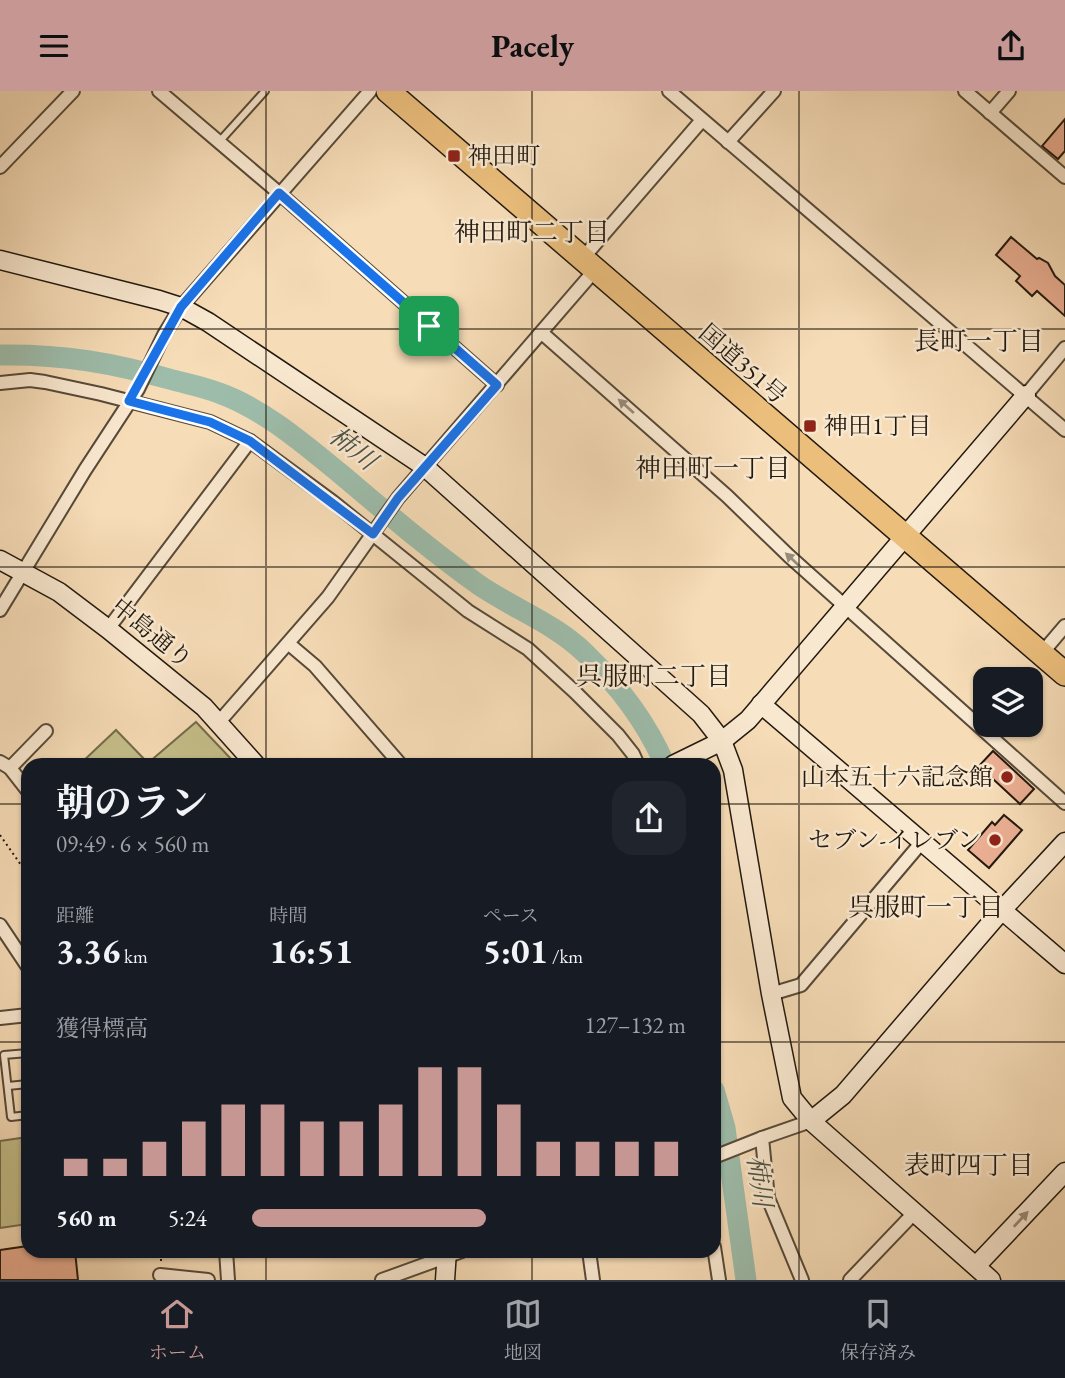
<!DOCTYPE html>
<html lang="ja">
<meta charset="utf-8">
<style>
:root{--surface:#171b24;--page:#20242c;--text:#f1f3f6;--muted:#9ea1a6;--line:#363941;--accent:#c59692}
body{margin:0;font-family:"EB Garamond","Noto Serif JP",serif;background:var(--page);color:var(--text);height:100vh;display:flex;flex-direction:column;font-size:26px;white-space:nowrap}
*{box-sizing:border-box;margin:0}
p{font-size:23px;color:var(--muted)}
.icon{flex:none;width:38px;height:38px;fill:none;stroke:currentColor;stroke-width:2;stroke-linecap:round;stroke-linejoin:round}
.map{position:relative;flex:1;overflow:hidden}
.panel{position:absolute;left:21px;top:667px;width:700px;height:500px;display:flex;flex-direction:column;background:var(--surface);border-radius:21px;box-shadow:0 2px 5px #0004}
.panel>*{flex:none}
.buttons{position:absolute;left:973px;top:576px;display:grid;gap:14px}
.buttons a{display:grid;place-items:center;width:70px;height:70px;border-radius:14px;background:var(--surface);box-shadow:0 2px 5px #0004;font-size:35px}
.pin{position:absolute;display:grid;place-items:center;width:60px;height:60px;color:#fff;margin:-30px;border-radius:14px;box-shadow:0 4px 10px #0006}
.round{display:grid;place-items:center;flex:none;width:74px;height:74px;border-radius:21px;background:var(--page)}
.head{display:flex;align-items:center;justify-content:space-between;height:119px;padding:0 35px}
h1{font-size:38px;font-weight:700;line-height:52px}
.figures{display:grid;grid-template-columns:repeat(3,1fr);gap:10px;height:119px;padding:7px 35px}
.figures div{display:grid;align-content:center}
.figures b{font-size:35px;font-weight:700}
.figures small{font-size:19px;font-weight:400}
.figures p{font-size:19px}
.chart{height:196px;padding:14px 35px}
.chart p{display:flex;justify-content:space-between}
.chart svg{width:100%;height:126px;margin-top:7px;stroke:var(--accent);stroke-width:6}
ul{padding:0 35px;list-style:none;font-size:23px}
li{display:grid;grid-template-columns:112px 84px 1fr;align-items:center;height:52px}
li i{height:18px;border-radius:9px;background:var(--accent)}
header{display:flex;justify-content:space-between;align-items:center;height:91px;padding:0 35px;background:var(--accent);color:#111;font-size:32px;font-weight:700}
.tabs{display:flex;justify-content:space-around;align-items:center;height:98px;border-top:2px solid var(--line);background:var(--surface);font-size:19px;color:var(--muted)}
.tabs a{display:grid;justify-items:center;gap:4px}
.tabs .active{color:var(--accent)}
.map>svg:first-child{display:block}
.green{fill:#c4be89;stroke:#736c4c;stroke-width:2}
.lines{fill:none;stroke-linecap:round;stroke-linejoin:round}
.river{stroke:#9dbcaa;stroke-width:21}
.building{fill:#ebaf93;stroke:#22190e;stroke-width:2}
.lane-casing{stroke:#574a38;stroke-width:10}
.street-casing{stroke:#574a38;stroke-width:16}
.secondary-casing{stroke:#22190e;stroke-width:21}
.highway-casing{stroke:#22190e;stroke-width:26}
.path{stroke:#22190e;stroke-width:2;stroke-dasharray:2 3.5;stroke-linecap:butt}
.lane{stroke:#f9e8d0;stroke-width:6}
.street{stroke:#f9e8d0;stroke-width:12}
.secondary{stroke:#f9e8d0;stroke-width:18}
.highway{stroke:#ebbe7c;stroke-width:23}
.oneway{fill:#988b79}
.route-casing{stroke:#fff;stroke-width:14}
.route{stroke:#1a73e8;stroke-width:9}
.grid{fill:none;stroke:#22190e;stroke-width:2;stroke-opacity:0.55}
.poi-dot{fill:#8f2418;stroke:#f9e8d0;stroke-width:2.5}
.labels{text-anchor:middle;stroke-width:5;stroke-linejoin:round;paint-order:stroke}
.poi-label{font-size:24px;fill:#22190e;stroke:#f9e8d0;text-anchor:start}
.street-label{font-size:24px;fill:#22190e;stroke:#f9e8d0}
.neighbourhood-label{font-size:26px;fill:#22190e;stroke:#f9e8d0}
.water-label{font-size:26px;font-style:italic;fill:#4d5245;stroke:#f9e8d0}
</style>
<header><svg class="icon" aria-label="menu" viewBox="0 0 24 24"><path d="M4 6h16M4 12h16M4 18h16"/></svg>Pacely<svg class="icon" aria-label="share" viewBox="0 0 24 24"><path d="M12 15V3M7 8l5-5 5 5M5 13v7h14v-7"/></svg></header>
<div class="map">
<svg width="1065" height="1189" viewBox="0 0 1065 1189">
<rect width="100%" height="100%" fill="#f6dcb7"/>
<filter id="stains"><feTurbulence type="fractalNoise" baseFrequency=".00286" numOctaves="4"/><feColorMatrix values="0 0 0 0 .2 0 0 0 0 .09 0 0 0 0 .02 0 0 0 .5 -.17"/></filter>
<radialGradient id="worn" r=".72"><stop offset=".6" stop-color="#630" stop-opacity="0"/><stop offset="1" stop-color="#630" stop-opacity=".3"/></radialGradient>
<g class="green">
<path d="M196,631L233,670L229,674H79L116,639L148,672Z"/>
<path d="M28,1046V1133L0,1137V1050Z"/>
</g>
<g class="lines">
<g class="river">
<path d="M0,264C63,263 113,272 173,289C188,293 204,296 219,302C264,318 305,354 342,384C387,422 431,460 479,494C514,518 554,532 585,562C618,594 647,632 665,674"/>
<path d="M714,999L725,1037L746,1189"/>
</g>
</g>
<g class="building">
<path d="M1065,28V60L1058,68L1042,55Z"/>
<path d="M1011,146L1037,168L1039,167L1048,172L1055,185L1065,194V225L1037,200L1032,205L1016,190L1020,185L996,164Z"/>
<path d="M993,660L1034,698L1020,713L979,675Z"/>
<path d="M1004,724L1022,739L989,777L968,759L992,731L995,734Z"/>
<path d="M28,1155V1160H75L78,1189H0V1159Z"/>
</g>
<g class="lines">
<defs>
<g id="lane">
<path d="M219,51L265,0"/>
<path d="M28,962L4,964L11,1026L28,1024"/>
<path d="M8,995L28,993"/>
</g>
<g id="street">
<path d="M159,0L279,102L497,294"/>
<path d="M669,0L1065,339"/>
<path d="M965,0L1065,86"/>
<path d="M990,22L1009,0"/>
<path d="M728,51L774,0"/>
<path d="M0,76L73,0"/>
<path d="M583,167L702,29"/>
<path d="M542,242L727,405L789,465L1065,712"/>
<path d="M0,292L30,289L45,291L101,303L210,331L250,350L333,411L468,520L528,558L575,601L618,644L633,663L638,674"/>
<path d="M1026,304L1065,257"/>
<path d="M0,519L85,379L138,298L164,244L181,216L370,0"/>
<path d="M108,538L250,350"/>
<path d="M289,553L315,575L401,674"/>
<path d="M1042,562L1065,535"/>
<path d="M219,631L328,506L398,407L595,179"/>
<path d="M0,671L10,677L28,700"/>
<path d="M10,677L46,640"/>
<path d="M0,834L28,876"/>
<path d="M771,903L801,894L921,752"/>
<path d="M0,927L28,924"/>
<path d="M714,1066L762,1047"/>
<path d="M714,1156L719,1189"/>
<path d="M226,1160L228,1189"/>
<path d="M589,1160L593,1189"/>
<path d="M160,1184L208,1189"/>
<path d="M382,1189L462,1160"/>
<path d="M802,1189L768,1107L762,1047L811,1030"/>
<path d="M850,1189L916,1120"/>
</g>
<g id="secondary">
<path d="M0,169L159,209L181,216L208,231L425,376L701,623L722,650L733,679L771,903L792,1007L811,1030L991,1189"/>
<path d="M0,469L59,501L108,538L204,616L256,674"/>
<path d="M761,613L1065,873"/>
<path d="M673,674L722,650L748,629L1026,304"/>
<path d="M811,1030L843,1004L1002,819L1065,751"/>
<path d="M976,1175L1065,1081"/>
<path d="M445,1189L447,1160"/>
</g>
<path id="highway" d="M388,0L1065,583"/>
</defs>
<use href="#lane" class="lane-casing"/>
<use href="#street" class="street-casing"/>
<use href="#secondary" class="secondary-casing"/>
<use href="#highway" class="highway-casing"/>
<g class="path">
<path d="M0,744L28,784"/>
<path d="M161,1170V1160"/>
</g>
<use href="#lane" class="lane"/>
<use href="#street" class="street"/>
<use href="#secondary" class="secondary"/>
<use href="#highway" class="highway"/>
</g>
<defs><path id="oneway-solid" d="M-6-.8H1V-3.2L6.5 0L1 3.2V.8H-6Z" transform="scale(1.75)"/></defs>
<g class="oneway">
<use href="#oneway-solid" transform="translate(626 315) rotate(-138)"/>
<use href="#oneway-solid" transform="translate(793 469) rotate(-137)"/>
<use href="#oneway-solid" transform="translate(1021 1128) rotate(-47)"/>
</g>
<g class="lines">
<defs>
<path id="route" d="M279,102L497,294L398,407L373,443L250,350L210,331L129,310L181,216Z"/>
</defs>
<use href="#route" class="route-casing"/>
<use href="#route" class="route"/>
</g>
<path class="grid" d="M266,0V674M532,0V674M799,0V1189M0,238H1065M0,476H1065M0,713H28M714,713H1065M0,951H28M714,951H1065M266,1160V1189M532,1160V1189"/>
<g class="poi-dot">
<rect x="447" y="58" width="14" height="14" rx="3.5"/>
<rect x="803" y="328" width="14" height="14" rx="3.5"/>
<circle cx="1007" cy="686" r="7"/>
<circle cx="995" cy="749" r="7"/>
</g>
<g class="labels">
<g class="poi-label">
<text x="468" y="73">神田町</text>
<text x="824" y="343">神田1丁目</text>
<text x="993" y="694" text-anchor="end">山本五十六記念館</text>
<text x="981" y="757" text-anchor="end">セブン-イレブン</text>
</g>
<g class="street-label">
<text transform="translate(743 273) rotate(41)" y="8">国道351号</text>
<text transform="translate(152 542) rotate(39)" y="8">中島通り</text>
</g>
<g class="neighbourhood-label">
<text x="532" y="150">神田町二丁目</text>
<text x="979" y="259">長町一丁目</text>
<text x="713" y="386">神田町一丁目</text>
<text x="654" y="594">呉服町二丁目</text>
<text x="926" y="825">呉服町一丁目</text>
<text x="969" y="1083">表町四丁目</text>
</g>
<g class="water-label">
<text transform="translate(353 357) rotate(38)" y="9">柿川</text>
<text transform="translate(760 1090) rotate(82)" y="9">柿川</text>
</g>
</g>
<rect width="100%" height="100%" filter="url(#stains)"/>
<rect width="100%" height="100%" fill="url(#worn)"/>
</svg>
<div class="buttons">
<a><svg class="icon" aria-label="layers" viewBox="0 0 24 24"><path d="M12 4l9 5-9 5-9-5zM3 14l9 5 9-5"/></svg></a>
</div>
<div class="pin" style="left:429px;top:235px;background:#1e9e55"><svg class="icon" aria-label="arrive" viewBox="0 0 24 24"><path d="M6 21V4h12l-3 4 3 4H6"/></svg></div>
<section class="panel">
<div class="head"><div><h1>朝のラン</h1><p>09:49 · 6 × 560 m</p></div><a class="round"><svg class="icon" aria-label="share" viewBox="0 0 24 24"><path d="M12 15V3M7 8l5-5 5 5M5 13v7h14v-7"/></svg></a></div>
<div class="figures">
<div><p>距離</p><b>3.36<small> km</small></b></div>
<div><p>時間</p><b>16:51</b></div>
<div><p>ペース</p><b>5:01<small> /km</small></b></div>
</div>
<div class="chart"><p><span>獲得標高</span>127–132 m</p>
<svg viewBox="0 0 160 44" preserveAspectRatio="none"><path d="M5 44V38M15 44V38M25 44V32M35 44V25M45 44V19M55 44V19M65 44V25M75 44V25M85 44V19M95 44V6M105 44V6M115 44V19M125 44V32M135 44V32M145 44V32M155 44V32"/></svg>
</div>
<ul>
<li><b>560 m</b>5:24<i style="width:54%"></i></li>
</ul>
</section>
</div>
<nav class="tabs">
<a class="active"><svg class="icon" aria-label="home" viewBox="0 0 24 24"><path d="M3 11l9-7 9 7M6 9v11h12V9"/></svg>ホーム</a>
<a><svg class="icon" aria-label="map" viewBox="0 0 24 24"><path d="M3 6l6-2 6 2 6-2v14l-6 2-6-2-6 2zM9 4v14M15 6v14"/></svg>地図</a>
<a><svg class="icon" aria-label="saved" viewBox="0 0 24 24"><path d="M7 4h10v16l-5-4-5 4z"/></svg>保存済み</a>
</nav>
